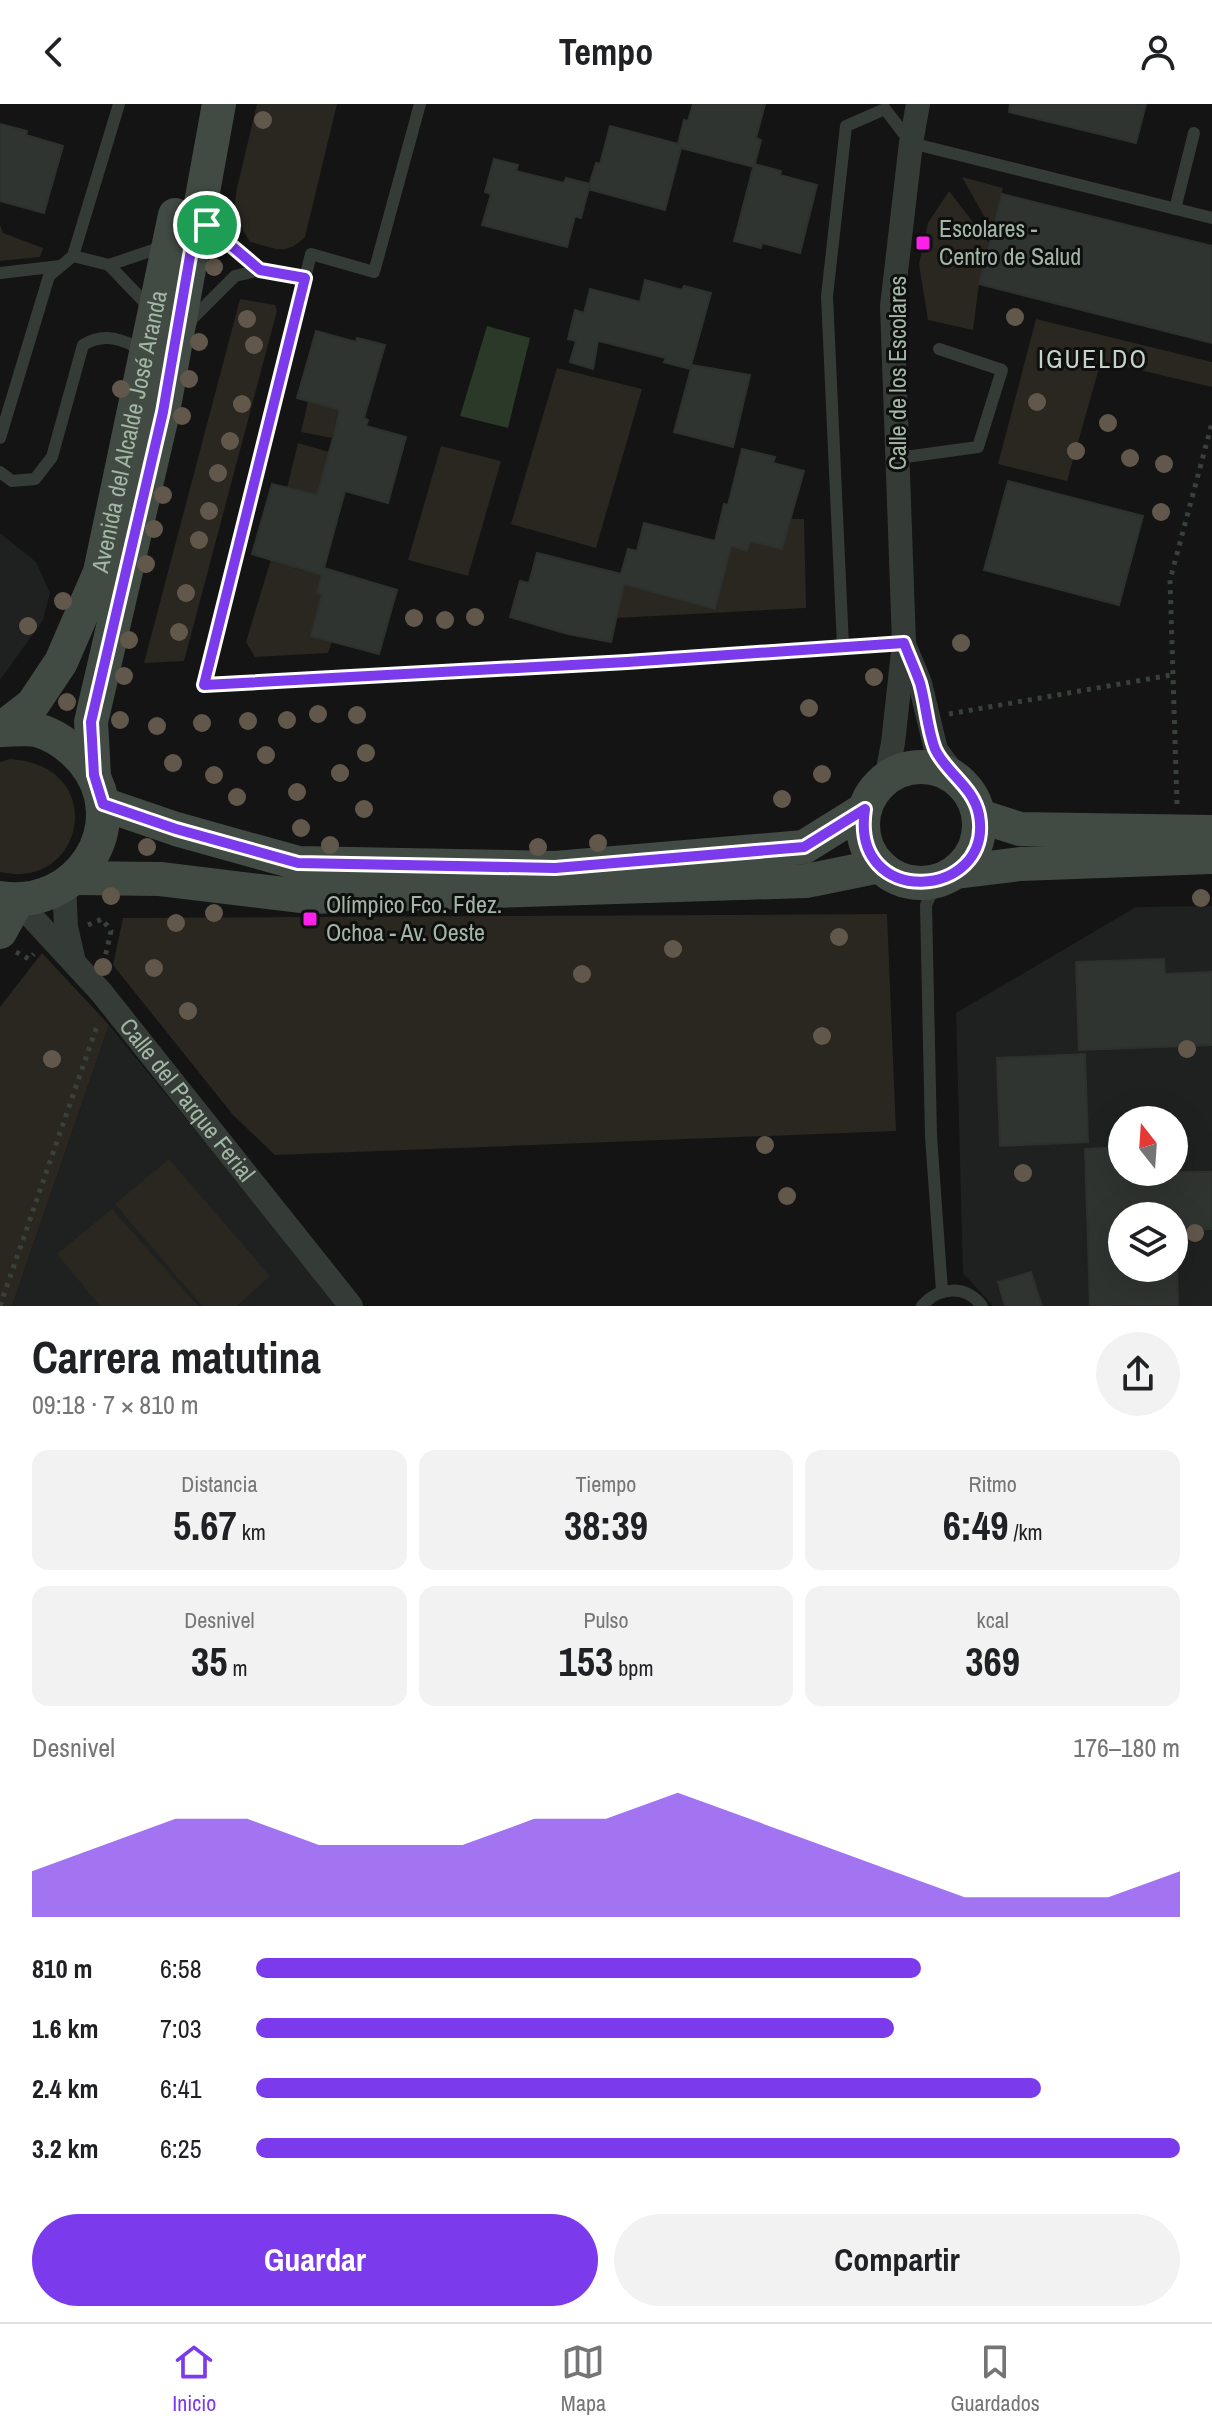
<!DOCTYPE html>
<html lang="es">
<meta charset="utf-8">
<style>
:root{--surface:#fff;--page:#f2f2f2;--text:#202124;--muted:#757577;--line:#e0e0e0;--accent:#7c3aed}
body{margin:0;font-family:"Archivo Narrow",sans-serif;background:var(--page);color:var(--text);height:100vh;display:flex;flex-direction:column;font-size:30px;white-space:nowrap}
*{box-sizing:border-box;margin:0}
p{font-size:26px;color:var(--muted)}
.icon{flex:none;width:44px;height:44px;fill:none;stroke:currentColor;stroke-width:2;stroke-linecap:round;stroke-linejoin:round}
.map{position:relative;height:1202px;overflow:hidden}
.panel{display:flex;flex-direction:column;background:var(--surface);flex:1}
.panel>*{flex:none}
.needle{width:52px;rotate:343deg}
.buttons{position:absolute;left:1108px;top:1002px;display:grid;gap:16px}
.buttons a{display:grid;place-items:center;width:80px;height:80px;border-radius:50%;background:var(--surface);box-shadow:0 8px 32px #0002;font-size:40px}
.pin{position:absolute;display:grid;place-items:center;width:68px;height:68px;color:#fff;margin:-34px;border:4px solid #fff;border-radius:50%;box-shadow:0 2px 8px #0007}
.round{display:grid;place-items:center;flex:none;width:84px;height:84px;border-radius:42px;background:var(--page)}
.headline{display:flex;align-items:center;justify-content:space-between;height:136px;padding:0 32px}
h1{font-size:44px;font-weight:700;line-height:60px}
.figures{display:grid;grid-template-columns:repeat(3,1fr);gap:12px;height:136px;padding:8px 32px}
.figures div{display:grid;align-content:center;border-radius:16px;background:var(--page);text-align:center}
.figures b{font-size:40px;font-weight:700}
.figures small{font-size:22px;font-weight:400}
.figures p{font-size:22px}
.chart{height:224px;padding:16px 32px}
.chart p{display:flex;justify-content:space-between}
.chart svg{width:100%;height:144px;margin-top:8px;fill:var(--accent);opacity:.7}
.primary-button{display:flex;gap:16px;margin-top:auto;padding:16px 32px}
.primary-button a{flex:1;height:92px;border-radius:48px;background:var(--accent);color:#fff;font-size:32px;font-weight:700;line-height:92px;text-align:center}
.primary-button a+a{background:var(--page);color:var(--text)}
ul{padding:0 32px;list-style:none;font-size:26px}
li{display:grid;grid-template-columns:128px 96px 1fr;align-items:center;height:60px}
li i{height:20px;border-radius:10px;background:var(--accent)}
header{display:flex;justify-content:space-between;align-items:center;height:104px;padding:0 32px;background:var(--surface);font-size:36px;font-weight:700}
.tabs{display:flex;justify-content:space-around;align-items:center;height:112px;border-top:2px solid var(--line);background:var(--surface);font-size:22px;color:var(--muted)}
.tabs a{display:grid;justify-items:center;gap:4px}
.tabs .current{color:var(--accent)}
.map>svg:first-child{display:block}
.built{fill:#1f2120;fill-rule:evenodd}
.green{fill:#2a2620}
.water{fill:#2a3928}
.building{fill:#2f3431;stroke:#2c312e;stroke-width:2}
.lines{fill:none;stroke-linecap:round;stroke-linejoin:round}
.path{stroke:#39413a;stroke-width:5;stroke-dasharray:4 6;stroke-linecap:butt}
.lane{stroke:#353c37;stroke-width:12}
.street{stroke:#353c37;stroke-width:24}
.secondary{stroke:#414a43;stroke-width:34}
.tree{fill:#62574b}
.route-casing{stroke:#fff;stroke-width:16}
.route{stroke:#7c3aed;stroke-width:10}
.poi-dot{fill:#ff20ea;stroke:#0e0f0e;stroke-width:3}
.labels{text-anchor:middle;stroke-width:6;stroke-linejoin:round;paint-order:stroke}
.poi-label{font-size:24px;fill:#a3b6a5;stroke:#0e0f0e;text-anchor:start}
.street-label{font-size:24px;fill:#a3b6a5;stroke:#0e0f0e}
.neighbourhood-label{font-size:26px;letter-spacing:2px;fill:#c4d2c7;stroke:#0e0f0e}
</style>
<header><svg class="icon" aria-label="back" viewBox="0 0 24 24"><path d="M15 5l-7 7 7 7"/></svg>Tempo<svg class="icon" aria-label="person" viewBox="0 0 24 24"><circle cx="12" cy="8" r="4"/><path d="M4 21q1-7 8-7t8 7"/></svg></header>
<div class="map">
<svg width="1212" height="1202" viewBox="0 0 1212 1202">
<rect width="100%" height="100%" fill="#131413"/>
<g class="built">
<path d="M0,429L36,458L50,489L43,516L0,576Z"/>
<path d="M1212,802V1202H993L963,1169L956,909L1136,803ZM1122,1016H1174V1068H1122ZM1122,1112H1174V1164H1122Z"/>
<path d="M109,921L339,1202H12Z"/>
</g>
<g class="green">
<path d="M257,0H337L305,133C285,153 275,144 250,138L233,110L237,84Z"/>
<path d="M962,73L1003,84L993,128Z"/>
<path d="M949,87L990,140L979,180L973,226L928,216L919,160L928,119Z"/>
<path d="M0,121L3,129L43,144L40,153L0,157Z"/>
<path d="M240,195L275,201L277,207L184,557L144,559Z"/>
<path d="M1036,215L1212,258V283L1101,257L1067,377L998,360Z"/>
<path d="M557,264L642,285L596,444L511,420Z"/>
<path d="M308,297H340L332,334L301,328Z"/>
<path d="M298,339L329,348L313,402L287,384Z"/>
<path d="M441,342L501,357L468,472L408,456Z"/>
<path d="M790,415H804L806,504L617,514L619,505L612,503L619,479L653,487L677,488L676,495L714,505L723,439L747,447L750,437L782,445Z"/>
<path d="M296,453L294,464L322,471L317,488L331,492L332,537L328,549L255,553L246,538L271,455Z"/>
<path d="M10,655C110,661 85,788 0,768V658Z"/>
<path d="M887,810L896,1027L275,1051L233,1011L113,861L123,814Z"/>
<path d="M42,849L109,921L12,1202H0V903Z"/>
<path d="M169,1055L270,1172L237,1202H202L115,1100Z"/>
<path d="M112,1105L198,1202H100L57,1150Z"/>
</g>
<path class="water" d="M487,222L530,234L508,324L460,312Z"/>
<g class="building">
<path d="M693,0H765L756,34L761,36L754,63L681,44L665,106L588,85L596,59L600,60L610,22L678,40L684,16L688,17Z"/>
<path d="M1010,0H1146L1136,39L1009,8Z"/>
<path d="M0,20L27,27L26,31L63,42L44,109L0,97Z"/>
<path d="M494,55L518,61L516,67L564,79L566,74L590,80L581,114L575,112L567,143L482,121L491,90L485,88Z"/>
<path d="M754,60L781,67L780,71L817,81L800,149L762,139L761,144L734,137Z"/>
<path d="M1002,90L1212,142V239L979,180Z"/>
<path d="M645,176L682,186L684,182L711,189L690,265L664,258L666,254L603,238L598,237L593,265L570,258L576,237L568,235L575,206L584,209L590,185L640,198Z"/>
<path d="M316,227L356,238L357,234L385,241L364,314L368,316L366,322L406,333L388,399L345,387L324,464L397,486L379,550L311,532L322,490L317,489L322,471L252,450L272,380L317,391L333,334L339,307L337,305L297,294Z"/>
<path d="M692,261L750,271L733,343L674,328Z"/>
<path d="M742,345L775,353L773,359L804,367L782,445L750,437L747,447L731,442L715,505L624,480L611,538L568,530L510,513L520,477L529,479L537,449L621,470L628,445L637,447L644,419L715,437L724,400L728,401Z"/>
<path d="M1008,377L1143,412L1119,501L984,466Z"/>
<path d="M1164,855L1165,870L1212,868V941L1079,946L1076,858Z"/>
<path d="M1085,950L1088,1038L1000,1042L997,954Z"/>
<path d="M1122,1043V1068H1212V1125L1174,1126V1112H1122V1164H1177L1178,1202H1090L1085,1045Z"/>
<path d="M1031,1168L1042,1202H1005L998,1178Z"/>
</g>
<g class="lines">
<g class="path">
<path d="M949,610L1171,571"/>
<path d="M1177,700L1170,476L1212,319"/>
<path d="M88,821L102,815L111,827L104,858"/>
<path d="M16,848L29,855L34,850"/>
<path d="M0,1202L98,919"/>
</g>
<g class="lane">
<path d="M420,0L374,168L311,150L204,581L627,558L904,539"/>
<path d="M1175,105L1194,29"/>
<path d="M205,116L207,121L260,166L305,174"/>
<path d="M73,152L109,161L165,142"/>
<path d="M109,161L151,205"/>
<path d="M0,169L60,162"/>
<path d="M190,221L192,215L235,172L260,166"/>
<path d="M0,334L49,172L73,152L119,0"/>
<path d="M898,354L978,343L1002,266L939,245"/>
<path d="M0,368L12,377L35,375L52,353L83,241C104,228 123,235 144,247"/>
<path d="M843,542L827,192L846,22L885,5L911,39L1212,114"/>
<path d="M937,777L926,801L931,1032L942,1187"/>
<path d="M922,1202C939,1182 966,1181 982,1202"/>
</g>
<g class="street">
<path d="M906,545L920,579L936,646L959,677"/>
<path d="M886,675L893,639L904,539L892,202L911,39L918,0"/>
<path d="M64,780L66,823L73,854"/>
<path id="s1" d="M17,797L101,888L351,1202"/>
</g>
<g class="secondary">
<path id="s2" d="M0,626L33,600L61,558L100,468L175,111"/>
<path d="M0,626C11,626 26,624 37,626C55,631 71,643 83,657C135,720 78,807 0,794"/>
<circle cx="921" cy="721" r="58"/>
<path d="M94,671L91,618L163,308L219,0"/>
<path d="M103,700L176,725L298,759L555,764L804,743L865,705"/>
<path d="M979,712L1020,725L1212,728"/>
<path d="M956,768L1020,760L1212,753"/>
<path d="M76,774L160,775L310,793L806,777L880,762"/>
<path d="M0,828L17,797"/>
</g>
</g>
<g class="tree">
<circle cx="263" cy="16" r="9"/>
<circle cx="214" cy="163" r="9"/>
<circle cx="1015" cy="213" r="9"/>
<circle cx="247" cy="215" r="9"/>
<circle cx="199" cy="238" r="9"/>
<circle cx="254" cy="241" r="9"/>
<circle cx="189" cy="275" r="9"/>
<circle cx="121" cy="285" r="9"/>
<circle cx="1037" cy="298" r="9"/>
<circle cx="242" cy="300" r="9"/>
<circle cx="182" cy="312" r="9"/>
<circle cx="1108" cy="319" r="9"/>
<circle cx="230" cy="337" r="9"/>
<circle cx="1076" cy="347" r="9"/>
<circle cx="1130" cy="354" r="9"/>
<circle cx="1164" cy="360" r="9"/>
<circle cx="218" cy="369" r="9"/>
<circle cx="163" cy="391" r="9"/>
<circle cx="209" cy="407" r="9"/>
<circle cx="1161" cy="408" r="9"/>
<circle cx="154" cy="425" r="9"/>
<circle cx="199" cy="436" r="9"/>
<circle cx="146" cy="460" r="9"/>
<circle cx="186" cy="489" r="9"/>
<circle cx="63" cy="497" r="9"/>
<circle cx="475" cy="513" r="9"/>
<circle cx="414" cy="514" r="9"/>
<circle cx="445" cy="516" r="9"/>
<circle cx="28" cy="522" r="9"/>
<circle cx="179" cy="528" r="9"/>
<circle cx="129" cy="536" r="9"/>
<circle cx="961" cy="539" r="9"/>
<circle cx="124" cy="572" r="9"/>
<circle cx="874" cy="573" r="9"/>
<circle cx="67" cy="598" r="9"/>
<circle cx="809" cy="604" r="9"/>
<circle cx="318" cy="610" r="9"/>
<circle cx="357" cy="611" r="9"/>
<circle cx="120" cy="616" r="9"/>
<circle cx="287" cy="616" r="9"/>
<circle cx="248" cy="617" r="9"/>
<circle cx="202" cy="619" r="9"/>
<circle cx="157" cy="622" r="9"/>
<circle cx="366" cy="649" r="9"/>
<circle cx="266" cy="651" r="9"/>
<circle cx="173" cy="659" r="9"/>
<circle cx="340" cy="669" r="9"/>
<circle cx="822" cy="670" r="9"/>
<circle cx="214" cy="671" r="9"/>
<circle cx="297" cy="688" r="9"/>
<circle cx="237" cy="693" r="9"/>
<circle cx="782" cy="695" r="9"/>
<circle cx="364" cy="705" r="9"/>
<circle cx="301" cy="724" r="9"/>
<circle cx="598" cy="739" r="9"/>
<circle cx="330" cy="741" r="9"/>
<circle cx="147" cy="743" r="9"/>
<circle cx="538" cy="743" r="9"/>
<circle cx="111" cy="792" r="9"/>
<circle cx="1201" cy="794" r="9"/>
<circle cx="214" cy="809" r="9"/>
<circle cx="176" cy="819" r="9"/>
<circle cx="839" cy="833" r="9"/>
<circle cx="673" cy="845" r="9"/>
<circle cx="103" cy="863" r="9"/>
<circle cx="154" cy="864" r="9"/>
<circle cx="582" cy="870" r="9"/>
<circle cx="188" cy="907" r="9"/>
<circle cx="822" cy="932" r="9"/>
<circle cx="1187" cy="945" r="9"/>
<circle cx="52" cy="955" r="9"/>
<circle cx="765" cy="1041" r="9"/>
<circle cx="1023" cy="1069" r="9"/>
<circle cx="787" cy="1092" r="9"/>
<circle cx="1195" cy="1129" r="9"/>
</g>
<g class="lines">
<defs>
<path id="route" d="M199,100L207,121L260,166L305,174L204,581L627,558L904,539C909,552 915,565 920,579C926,600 927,624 935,645C946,669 974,683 979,711C994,796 849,806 865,705L804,743L555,764L298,759L176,725L103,700L94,671L91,618L163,308Z"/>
</defs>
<use href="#route" class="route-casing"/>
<use href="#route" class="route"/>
</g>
<g class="poi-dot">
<rect x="915" y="131" width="16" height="16" rx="4"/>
<rect x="302" y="807" width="16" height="16" rx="4"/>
</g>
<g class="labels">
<g class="poi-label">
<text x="939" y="133">Escolares -<tspan x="939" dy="28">Centro de Salud</tspan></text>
<text x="326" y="809">Olímpico Fco. Fdez.<tspan x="326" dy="28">Ochoa - Av. Oeste</tspan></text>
</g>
<g class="street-label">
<text transform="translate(898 269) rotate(-90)" y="8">Calle de los Escolares</text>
<text dy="8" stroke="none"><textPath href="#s2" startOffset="334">Avenida del Alcalde José Aranda</textPath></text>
<text dy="8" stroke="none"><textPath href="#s1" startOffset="262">Calle del Parque Ferial</textPath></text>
</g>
<g class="neighbourhood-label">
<text x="1093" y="264">IGUELDO</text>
</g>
</g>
</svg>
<div class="buttons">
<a><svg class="needle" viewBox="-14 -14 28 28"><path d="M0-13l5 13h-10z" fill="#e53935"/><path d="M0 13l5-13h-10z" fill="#757577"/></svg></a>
<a><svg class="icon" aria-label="layers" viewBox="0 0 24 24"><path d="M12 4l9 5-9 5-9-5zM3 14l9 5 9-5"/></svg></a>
</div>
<div class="pin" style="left:207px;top:121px;background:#1e9e55"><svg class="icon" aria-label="arrive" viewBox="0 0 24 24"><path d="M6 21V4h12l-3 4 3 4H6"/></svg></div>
</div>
<section class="panel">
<div class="headline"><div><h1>Carrera matutina</h1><p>09:18 · 7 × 810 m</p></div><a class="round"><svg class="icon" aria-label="share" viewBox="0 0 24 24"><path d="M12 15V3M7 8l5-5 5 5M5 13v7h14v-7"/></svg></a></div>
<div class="figures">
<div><p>Distancia</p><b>5.67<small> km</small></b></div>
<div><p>Tiempo</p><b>38:39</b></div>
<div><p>Ritmo</p><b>6:49<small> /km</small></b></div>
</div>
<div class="figures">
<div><p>Desnivel</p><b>35<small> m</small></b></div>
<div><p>Pulso</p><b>153<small> bpm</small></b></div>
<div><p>kcal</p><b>369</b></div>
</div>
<div class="chart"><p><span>Desnivel</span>176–180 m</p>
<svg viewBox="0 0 160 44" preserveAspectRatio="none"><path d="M0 44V30L10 22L20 14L30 14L40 22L50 22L60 22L70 14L80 14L90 6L100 14L110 22L120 30L130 38L140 38L150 38L160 30V44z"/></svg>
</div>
<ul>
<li><b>810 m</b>6:58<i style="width:72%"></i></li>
<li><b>1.6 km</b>7:03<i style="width:69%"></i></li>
<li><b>2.4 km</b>6:41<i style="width:85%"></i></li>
<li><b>3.2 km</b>6:25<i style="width:100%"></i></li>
</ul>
<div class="primary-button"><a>Guardar</a><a>Compartir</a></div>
</section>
<nav class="tabs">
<a class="current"><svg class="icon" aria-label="home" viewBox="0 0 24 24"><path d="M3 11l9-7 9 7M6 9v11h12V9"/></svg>Inicio</a>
<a><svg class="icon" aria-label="map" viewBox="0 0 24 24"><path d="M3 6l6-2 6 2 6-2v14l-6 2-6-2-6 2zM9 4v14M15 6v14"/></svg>Mapa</a>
<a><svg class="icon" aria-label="saved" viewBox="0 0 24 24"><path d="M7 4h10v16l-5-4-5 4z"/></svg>Guardados</a>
</nav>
